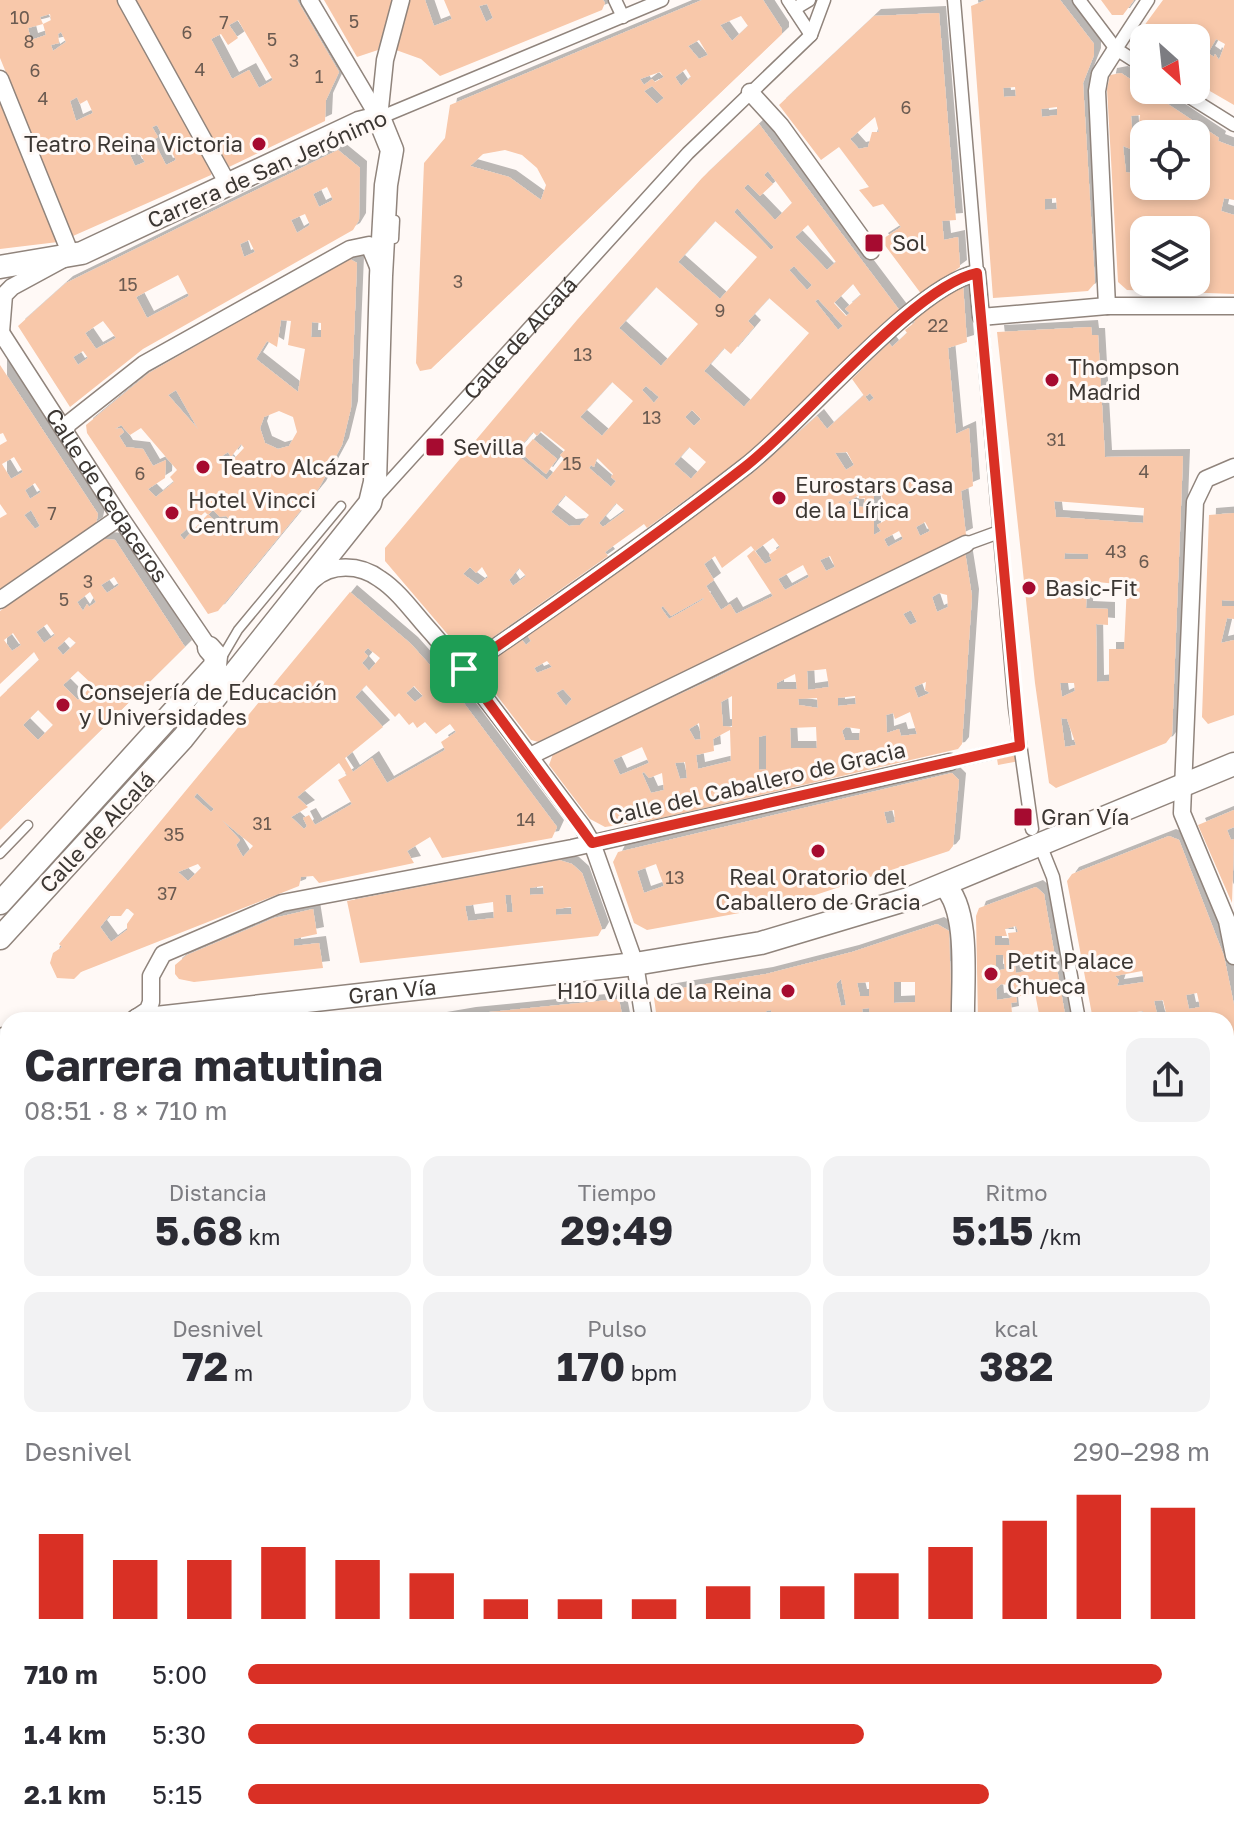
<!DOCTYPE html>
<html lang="es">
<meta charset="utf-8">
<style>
:root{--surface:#fff;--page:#f2f2f3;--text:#2b2b33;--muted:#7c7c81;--accent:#d93025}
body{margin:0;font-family:"Golos Text",sans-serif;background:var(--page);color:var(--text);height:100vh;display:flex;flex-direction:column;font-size:30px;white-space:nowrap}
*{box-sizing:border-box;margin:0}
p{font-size:26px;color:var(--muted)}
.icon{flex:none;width:44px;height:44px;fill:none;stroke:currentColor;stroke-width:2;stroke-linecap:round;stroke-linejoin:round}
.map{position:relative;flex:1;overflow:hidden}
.details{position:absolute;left:0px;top:1012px;width:1234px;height:828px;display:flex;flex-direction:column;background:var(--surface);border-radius:24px 24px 0 0;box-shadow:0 4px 12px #0003}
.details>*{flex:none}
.needle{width:52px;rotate:153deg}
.buttons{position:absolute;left:1130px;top:24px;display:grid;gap:16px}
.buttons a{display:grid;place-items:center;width:80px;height:80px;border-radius:16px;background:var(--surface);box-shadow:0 4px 12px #0003;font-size:40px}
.pin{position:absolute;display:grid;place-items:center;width:68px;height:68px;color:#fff;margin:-34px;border-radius:16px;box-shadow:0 4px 12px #0006}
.round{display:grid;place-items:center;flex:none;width:84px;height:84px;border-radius:16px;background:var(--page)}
.summary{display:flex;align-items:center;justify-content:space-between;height:136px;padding:0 24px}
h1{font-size:44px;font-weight:700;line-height:60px}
.stats{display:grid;grid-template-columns:repeat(3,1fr);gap:12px;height:136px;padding:8px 24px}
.stats div{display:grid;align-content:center;border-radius:16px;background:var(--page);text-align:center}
.stats b{font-size:40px;font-weight:700}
.stats small{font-size:22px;font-weight:400}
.stats p{font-size:22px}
.chart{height:224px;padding:16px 24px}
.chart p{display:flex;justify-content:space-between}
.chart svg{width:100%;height:144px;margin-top:8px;stroke:var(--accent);stroke-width:6}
ul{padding:0 24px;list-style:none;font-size:26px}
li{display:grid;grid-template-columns:128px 96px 1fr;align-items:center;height:60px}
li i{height:20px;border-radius:10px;background:var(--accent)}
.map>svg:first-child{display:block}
.building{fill:#f8c8aa;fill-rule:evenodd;filter:url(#shadow)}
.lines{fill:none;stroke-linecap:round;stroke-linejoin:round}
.service-casing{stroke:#90847c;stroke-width:11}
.pedestrian-casing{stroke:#90847c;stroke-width:15}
.minor-casing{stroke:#90847c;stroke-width:19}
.tertiary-casing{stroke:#90847c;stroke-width:25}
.service{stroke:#fff;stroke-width:8}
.pedestrian{stroke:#fff;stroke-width:12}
.minor{stroke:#fff;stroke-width:16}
.tertiary{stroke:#fff;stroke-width:22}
.route-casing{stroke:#fff;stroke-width:16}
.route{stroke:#d93025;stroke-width:10}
.poi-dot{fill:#a60b30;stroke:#fff9f6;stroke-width:3}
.labels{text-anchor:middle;stroke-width:6;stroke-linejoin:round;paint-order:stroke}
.number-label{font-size:18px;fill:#6b5b51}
.poi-label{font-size:22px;fill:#3c3733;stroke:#fff9f6;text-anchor:start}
.street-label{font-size:22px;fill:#3c3733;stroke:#fff9f6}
</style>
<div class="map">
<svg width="1234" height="1840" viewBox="0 0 1234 1840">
<defs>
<filter id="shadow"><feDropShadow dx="7" dy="-7" stdDeviation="0" flood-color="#0004"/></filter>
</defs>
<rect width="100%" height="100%" fill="#fff9f6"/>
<g class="building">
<path d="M0,0H119L213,169L211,175L73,236L0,58ZM50,14L51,20L43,24L46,35L31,40L28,28L43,24L40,17ZM61,32L66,42L53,51L51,45L59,43L58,34ZM77,97L80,104L87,100L93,113L76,121L70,101ZM157,125L176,160L166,165L153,140L158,137L152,127ZM136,147L145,162L135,166L128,150Z"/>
<path d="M135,0H297L339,72L326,100L325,121L229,167ZM238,20L273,80L259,88L249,70L232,79L211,39L221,34L228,45L238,38L229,25Z"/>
<path d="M324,0H392L378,50L357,57Z"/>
<path d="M409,0H425L434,26L452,19L444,0H603L605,3L602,10L440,76L421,59L396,50ZM487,4L493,18L486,22L479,6Z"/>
<path d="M702,0H763L782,29V34L431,369L420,371L416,363L424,163L445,138L450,105ZM741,16L748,26L732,41L720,25ZM699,40L708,55L699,59L688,46ZM686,69L691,77L681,86L675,77ZM660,72L664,77L655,82L652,79L644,85L640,79ZM652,86L664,98L657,104L644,91ZM505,150L522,155L537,168L546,185L541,200L509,177L470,166L483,154Z"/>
<path d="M986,0H1060L1094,44V55L1083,83L1095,283L1088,291L993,298L971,6ZM1015,87L1016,96L1004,97L1003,88ZM1057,107V115L1042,117L1041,109ZM1056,198L1057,209L1045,210V199Z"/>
<path d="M1101,0H1134L1123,15H1112Z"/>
<path d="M1163,0H1234V105L1196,83V38H1193L1197,33L1184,24L1178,31L1188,38H1144V48L1140,45L1138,34ZM1216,39L1225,44L1219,60L1215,54L1214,57L1208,53Z"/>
<path d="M939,13L956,220L942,221L944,240L958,237L960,267L922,295L881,240L901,227L883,204L873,207L859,190L869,187L839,147L821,160L779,105L874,16ZM875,117L879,132H872L868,147L859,149L850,139Z"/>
<path d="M1121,73L1219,138L1218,141L1234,147V200L1224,198L1221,211L1234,215V294L1127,290L1118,282L1107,89L1110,75ZM1140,115L1138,130L1132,128L1131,116ZM1152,126L1159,130L1156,134H1196V186H1144V176L1126,172L1123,146L1144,154V134H1149ZM1144,230H1196V282H1144Z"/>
<path d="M0,97L58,242L0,249Z"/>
<path d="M759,124L900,311L743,458L647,528L644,524L605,552L608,556L472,652L461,650L385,561V548L577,320L702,178ZM768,171L792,203L775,220L744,188L748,184L760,196L773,184L764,175ZM737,208L774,247L771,250L734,212ZM715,221L757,257L720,299L678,262ZM808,225L836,262L827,270L795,237ZM794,266L812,285L807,290L789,270ZM853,284L861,295L845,309L850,313L846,316L834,303ZM656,287L698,324L661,366L619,328ZM769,298L809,333L744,407L704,371L724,348L731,354L754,327L748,321ZM818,299L843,326L838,330L815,301ZM612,382L633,401L602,436L580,417ZM646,386L659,397L654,403L642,390ZM692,410L701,419L694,426L685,417ZM541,431L565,450L560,455L564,459L547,480L515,453L533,432L537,436ZM689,447L706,462L691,479L674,464ZM597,458L613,474L611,477L616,481L611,487L589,468L591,465L594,467ZM565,495L589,515L580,525L569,526L551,512ZM616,503L625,511L603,527L599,523ZM470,567L476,573L482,567L488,577L478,585L463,574ZM519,568L526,576L513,586L509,580Z"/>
<path d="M338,150L360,168L359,220L353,230L143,349L70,407L18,326L66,283ZM327,187L333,200L319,207L313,194ZM305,214L310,225L297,233L291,220ZM249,240L255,252L244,257L240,244ZM178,275L189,296L147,318L136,297ZM103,321L116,338L96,349L85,333ZM83,351L88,358L78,365L73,357Z"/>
<path d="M348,258L357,263L351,408L342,445L319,488L218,611L208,614L87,433L86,425L149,373ZM281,320L291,321L288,345L305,349L298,392L256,359L267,341L277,347ZM312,322L321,323V337H311ZM176,390L198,429L168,395ZM279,411L293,417L297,432L289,446L278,449L265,443L260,428L264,417ZM121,425L130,435L141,428L177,470L170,477L174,482L156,497L148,489L165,478L166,460L153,466L143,449L126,447L119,436L124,432L121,428L115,429ZM241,444L244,448L229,464L222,456L228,452L231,457ZM213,510L220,517L226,516L232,522L230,529L220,518L216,522L208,514L184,540L180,535L205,512L208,515Z"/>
<path d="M963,284L967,342L948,348L956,434L969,428L973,486L961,491L966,535L542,743L531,740L482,676L484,666L522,640L526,645L531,641L528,636L630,563L627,560L713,496L716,500L753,473L817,416L827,429L864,395L869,402L874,398L870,393L865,397L852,379L889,343L892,347L907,333L905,330L915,322L912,317ZM847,452L854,465L846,470L835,453ZM870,477L874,483L860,492L855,485ZM874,482L889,510L883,513L886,520L877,525L881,531L874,535ZM859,495V499L865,498L863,507L850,505L848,502ZM925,522L930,531L920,536L916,527ZM899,531L903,539L888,547L884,539ZM773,538L780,547L769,555L772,561L765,564L754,550L747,556L773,596L736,614L730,604L721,610L706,586L714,580L704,564L715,556L722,568L751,546L755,551ZM830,556L835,567L826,571L820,560ZM803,565L809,577L785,590L778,579ZM703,598L704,599L669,619L661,608L663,606L671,616ZM547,661L552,667L537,673L534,668ZM563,689L572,699L566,706L556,693Z"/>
<path d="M1091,327L1092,335H1098L1105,457L1183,456L1172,735L1166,743L1056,788L1049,783L1035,683L997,332ZM1054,501L1144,508L1143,523L1056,517ZM1065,553L1088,554V559H1064ZM1087,581L1127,585L1124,649H1109V681L1097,682L1096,624L1108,625V609L1086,608ZM1060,683H1074L1075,691L1062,697ZM1061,718L1067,719L1076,745L1065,747Z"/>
<path d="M0,365L98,514L96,524L0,589V518L7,514L0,504V445L7,441L3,433L0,434ZM14,457L23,472L11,479L2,464ZM35,483L41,492L30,499L25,490ZM31,510L40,526L35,529L24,515Z"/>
<path d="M533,439L557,459L546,474L521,453Z"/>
<path d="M1234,513V601L1222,600V606H1234V619L1227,618L1221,643L1234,640V715L1208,724L1202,717L1209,515Z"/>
<path d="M105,539L115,540L185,647L0,830V697L39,660L34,652L0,684V611ZM114,577L119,585L107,593L101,585ZM90,592L96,602L89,607L87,604L83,611L77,602ZM47,624L55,635L44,643L36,632ZM13,633L21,645L12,651L4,640ZM69,637L76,643L63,655L57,648ZM78,671L93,685L78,700L63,685ZM38,710L53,725L38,740L23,725Z"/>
<path d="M965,552L972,596L962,744L958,749L653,820L605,827L590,819L549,765L553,754L585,737L713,679ZM939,593L947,595L948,607L937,612L932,597ZM911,610L917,622L910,625L903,614ZM826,669L829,687L808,690L807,671ZM795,674L797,689H777V683ZM926,682L925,690L930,693L918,698L914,687ZM732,696V727L723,726L721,702ZM855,696L856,704L838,706V698ZM817,698L818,708L799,705L798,699ZM910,712L917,734L901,736L899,729L887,733L886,715L893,713L895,719ZM699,723L701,739L695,740L689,729ZM816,727L817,748H791L790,728ZM846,727L860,729L859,740H845L842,731ZM730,730L731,761L698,769L696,755L714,751L713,739ZM766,735V769L759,770V737ZM642,747L649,763L620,775L613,760ZM685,762L687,778L680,779L675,763ZM644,772L649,778L662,773L664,790L651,793L642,773Z"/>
<path d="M350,592L411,644L463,702L557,827L552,838L442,858L430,837L407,851L414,863L319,883L313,876L301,877L299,886L81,972L74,979L57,978L50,963L53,953L62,947L59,944ZM368,648L380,658L369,671L362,663L368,656L364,652ZM366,685L395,717L399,713L409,725L413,722L417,728L425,722L436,734L450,724L456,732L441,742L445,750L387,783L372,758L353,772L345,758L383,727L355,697ZM414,686L423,696L415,702L406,693ZM339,763L347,775L338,780L352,804L315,825L309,815L303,818L307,826L304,829L291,817L308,807L297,797ZM197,793L214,809L211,812L194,797ZM222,820L253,846L243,857L236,845L240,840ZM198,864L201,868L188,881L178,872ZM127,908L134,914L127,924V930L111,942L100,927L109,916H121Z"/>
<path d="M1015,750L1019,761L998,765L996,753Z"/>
<path d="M952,773L959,780L953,846L949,851L788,904L647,930L634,923L613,862L618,852ZM894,810L895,822L887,824L884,812ZM656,864L664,886L644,893L637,871Z"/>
<path d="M1234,810V827L1227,830L1231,840L1234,839L1232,903L1198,825Z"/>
<path d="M1169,836L1179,840L1224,956L1234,1005V1094L1231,1088L1226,1089V1020H1128L1144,1016L1143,1011L1117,1015L1118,1020H1093L1067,881L1072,874ZM1142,971L1144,982L1117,986L1119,980L1115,976ZM1197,993L1200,1007L1189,1009L1186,995ZM1163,1000L1167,1017L1158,1018L1154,1001Z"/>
<path d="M559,860L572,864L582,873L602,929L598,936L360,963L347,901ZM543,886L544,894L530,895V888ZM505,895H511L513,912H507ZM493,902L494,918L468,921L465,906ZM571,907L572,914L556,915V909Z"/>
<path d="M1036,887L1044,894L1066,1020H1032L1033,1015L1039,1014L1035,993L1016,997L1017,1002L1011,1003L1012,1013L1002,1015V1020H978L976,916L979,908ZM1016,926L1018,932L1008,933L1010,945H995V936H1007L1005,929ZM996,955H1003L1005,969L996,971ZM1023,955L1026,971L1016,973L1014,957ZM1001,984L1014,986L1016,997L997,1000L996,989Z"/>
<path d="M313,909L317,934L294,939V946L319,943L323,968L194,982L179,979L175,974V965L187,955L274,918Z"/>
<path d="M937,924L949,931L952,1020H870L869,1008L862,1009L864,1020H850L847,1016L803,1020L794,1014L772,1020L771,1010L766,1011L767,1020H757L756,1013L737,1016V1020L722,1019V1014L693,1020H657L654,998L658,992L766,974L852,952ZM841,979L846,1005L841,1006L836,984ZM869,982V996H860L857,983ZM894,982H915V1002L894,1003Z"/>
<path d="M619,999L623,1020H434L469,1014Z"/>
<path d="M8,1067V1254L0,1259V1203L5,1199L0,1193V1068Z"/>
<path d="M1234,1098V1199H1226V1158L1231,1157L1230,1150L1233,1149L1231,1143L1226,1142V1099Z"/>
<path d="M1226,1214H1234V1363L1226,1364Z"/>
<path d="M0,1268L8,1283V1359L0,1364Z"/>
<path d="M1226,1366L1230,1380H1234V1436L1226,1438Z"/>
<path d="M1226,1453L1230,1462L1234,1461L1233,1604L1226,1581Z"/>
<path d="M8,1496V1573L0,1556V1500Z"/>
<path d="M8,1637V1683L0,1688V1641Z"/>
<path d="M0,1694L8,1709V1786L0,1771Z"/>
<path d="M1234,1694V1760L1230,1762L1234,1766V1832L1190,1840H1008V1833L995,1837V1840H951V1832H1034V1837L1042,1832H1226V1696Z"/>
<path d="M8,1790V1832H16L3,1839L0,1795Z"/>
<path d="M53,1832H108L112,1840H45L43,1837Z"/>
<path d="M140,1832H249L228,1840H145Z"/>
<path d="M365,1832H462V1840H368Z"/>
<path d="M484,1832H515V1837H521L522,1832H531L530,1840H483Z"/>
<path d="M536,1832H576L577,1840H537Z"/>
<path d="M644,1832H783V1840H645Z"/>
<path d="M802,1832H892L891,1840H802Z"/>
<path d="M901,1832H928V1840H900Z"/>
</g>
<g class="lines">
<defs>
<g id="service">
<path d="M394,239L395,220"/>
<path d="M221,659L238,630L341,506"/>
<path d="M0,854L28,825"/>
</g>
<g id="pedestrian">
<path d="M615,0L623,17"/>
<path d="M788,0L811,35"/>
<path d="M954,0L977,273"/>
<path d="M1079,0L1116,49L1144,67"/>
<path d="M794,9L809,0"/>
<path d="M1116,49L1148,0"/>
<path d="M1178,90L1234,125"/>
<path d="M379,118L662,0"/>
<path d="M981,317L1015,708L1032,829"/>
<path id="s1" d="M375,498L688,153L811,35L824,0"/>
<path d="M966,544L999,532"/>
<path d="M950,762L1020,746"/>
<path d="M1039,842L1053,877L1079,1020"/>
<path d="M1226,1206H1234"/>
<path d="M1226,1630L1234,1655"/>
<path d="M1226,1689L1234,1688"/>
<path d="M359,1832L362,1840"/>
<path d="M583,1832L584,1840"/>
</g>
<g id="minor">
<path d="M126,0L229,186"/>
<path d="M309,0L379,118"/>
<path d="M0,79L71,255L12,287L4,295L1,332"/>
<path d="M750,92L781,126L871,251"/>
<path d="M379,118L385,60L401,0"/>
<path d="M1107,306L1097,91L1100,74L1116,49"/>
<path id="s2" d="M0,331L120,517L209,648"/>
<path d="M65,431L68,424L144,364L350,249L369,245L379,269"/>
<path d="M1234,467L1206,479L1195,502L1182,813L1227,921L1234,956"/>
<path d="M313,580C331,563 360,564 380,579C400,592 415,615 431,632C485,694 532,761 582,826L592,843L635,964L644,1020"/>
<path d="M0,600L120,517"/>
<path d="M464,669C559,603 655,537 746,466C803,422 914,286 977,273L981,317L1107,306H1234"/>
<path d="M530,756L966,544"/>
<path d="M133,1020L148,1010L151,1002V976L163,954L282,903L572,848L950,762"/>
<path d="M0,1380L8,1376"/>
<path d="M0,1601L8,1616"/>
<path d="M119,1832L124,1840"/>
<path d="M273,1840L294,1832"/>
<path d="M475,1840V1832"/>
<path d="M792,1840L793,1832"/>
<path d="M1232,1840H1234"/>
</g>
<g id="tertiary">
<path d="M0,267L82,253L359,123L379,118L392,150L386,185L381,276L375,482L370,503L183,738L0,938"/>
<path d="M944,885C971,910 962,985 963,1020"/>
<path d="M0,903L215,666L216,656L209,648"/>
<path id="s3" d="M138,1020L635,964L761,943L908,899L1234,764"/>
<path d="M0,1040L8,1038"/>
<path d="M938,1840V1832"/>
</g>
</defs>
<use href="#service" class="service-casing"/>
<use href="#pedestrian" class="pedestrian-casing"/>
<use href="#minor" class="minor-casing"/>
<use href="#tertiary" class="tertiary-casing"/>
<use href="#service" class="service"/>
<use href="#pedestrian" class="pedestrian"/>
<use href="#minor" class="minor"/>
<use href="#tertiary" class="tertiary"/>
</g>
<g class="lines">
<defs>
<path id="route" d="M977,273L1020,746L592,843L464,669C559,604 655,537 746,466C803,422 914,286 977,273Z"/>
</defs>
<use href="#route" class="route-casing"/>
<use href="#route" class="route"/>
</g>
<g class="poi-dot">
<circle cx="259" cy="144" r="8"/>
<rect x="864" y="233" width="20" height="20" rx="4"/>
<circle cx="1052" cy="380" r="8"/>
<rect x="425" y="437" width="20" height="20" rx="4"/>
<circle cx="203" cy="467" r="8"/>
<circle cx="779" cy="498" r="8"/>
<circle cx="172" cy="513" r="8"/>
<circle cx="1029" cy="588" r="8"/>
<circle cx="63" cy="705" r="8"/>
<rect x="1013" y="807" width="20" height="20" rx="4"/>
<circle cx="818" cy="851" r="8"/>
<circle cx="991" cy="974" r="8"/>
<circle cx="788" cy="991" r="8"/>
</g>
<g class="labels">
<g class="number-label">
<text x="20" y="24">10</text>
<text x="354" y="28">5</text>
<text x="224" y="29">7</text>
<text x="187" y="39">6</text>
<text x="272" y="46">5</text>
<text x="29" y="48">8</text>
<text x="294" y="67">3</text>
<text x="200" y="76">4</text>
<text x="35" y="77">6</text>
<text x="319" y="83">1</text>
<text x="43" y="105">4</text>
<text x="906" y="114">6</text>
<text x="458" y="288">3</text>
<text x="128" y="291">15</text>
<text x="720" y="317">9</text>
<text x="938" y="332">22</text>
<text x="583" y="361">13</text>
<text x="652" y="424">13</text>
<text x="1056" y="446">31</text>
<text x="572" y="470">15</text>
<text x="1144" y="478">4</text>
<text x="140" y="480">6</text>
<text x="52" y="520">7</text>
<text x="1116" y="558">43</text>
<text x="1144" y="568">6</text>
<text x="88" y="588">3</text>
<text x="64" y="606">5</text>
<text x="526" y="826">14</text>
<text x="262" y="830">31</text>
<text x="174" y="841">35</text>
<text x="675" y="884">13</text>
<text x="167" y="900">37</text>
</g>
<g class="poi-label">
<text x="243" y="152" text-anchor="end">Teatro Reina Victoria</text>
<text x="892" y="251">Sol</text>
<text x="1068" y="375">Thompson<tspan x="1068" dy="25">Madrid</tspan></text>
<text x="453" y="455">Sevilla</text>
<text x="219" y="475">Teatro Alcázar</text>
<text x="795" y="493">Eurostars Casa<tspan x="795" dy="25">de la Lírica</tspan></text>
<text x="188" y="508">Hotel Vincci<tspan x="188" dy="25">Centrum</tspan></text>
<text x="1045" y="596">Basic-Fit</text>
<text x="79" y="700">Consejería de Educación<tspan x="79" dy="25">y Universidades</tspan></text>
<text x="1041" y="825">Gran Vía</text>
<text x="818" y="885" text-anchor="middle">Real Oratorio del<tspan x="818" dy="25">Caballero de Gracia</tspan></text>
<text x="1007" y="969">Petit Palace<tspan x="1007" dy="25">Chueca</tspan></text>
<text x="772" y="999" text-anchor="end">H10 Villa de la Reina</text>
</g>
<g class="street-label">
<text transform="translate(267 169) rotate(-24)" y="8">Carrera de San Jerónimo</text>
<text dy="8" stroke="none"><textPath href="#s1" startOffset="216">Calle de Alcalá</textPath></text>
<text dy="8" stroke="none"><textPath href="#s2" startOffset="196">Calle de Cedaceros</textPath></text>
<text transform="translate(757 783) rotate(-13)" y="8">Calle del Caballero de Gracia</text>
<text transform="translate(97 832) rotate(-47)" y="8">Calle de Alcalá</text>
<text dy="8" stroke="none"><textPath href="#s3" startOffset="256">Gran Vía</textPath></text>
</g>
</g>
</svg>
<div class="buttons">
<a><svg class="needle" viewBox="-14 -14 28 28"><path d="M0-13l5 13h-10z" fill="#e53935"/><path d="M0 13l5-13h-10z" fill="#7c7c81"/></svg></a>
<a><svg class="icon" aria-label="locate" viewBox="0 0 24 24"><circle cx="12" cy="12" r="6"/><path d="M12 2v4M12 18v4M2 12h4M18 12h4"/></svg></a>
<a><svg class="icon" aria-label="layers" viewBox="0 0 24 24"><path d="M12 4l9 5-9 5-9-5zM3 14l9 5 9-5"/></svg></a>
</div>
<div class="pin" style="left:464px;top:669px;background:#1e9e55"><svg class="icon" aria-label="arrive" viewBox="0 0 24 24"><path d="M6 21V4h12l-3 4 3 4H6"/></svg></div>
<section class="details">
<div class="summary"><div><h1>Carrera matutina</h1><p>08:51 · 8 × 710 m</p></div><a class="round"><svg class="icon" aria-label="share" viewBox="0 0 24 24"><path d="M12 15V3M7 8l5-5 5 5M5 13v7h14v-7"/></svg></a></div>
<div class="stats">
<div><p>Distancia</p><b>5.68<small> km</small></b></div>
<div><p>Tiempo</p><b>29:49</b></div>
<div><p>Ritmo</p><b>5:15<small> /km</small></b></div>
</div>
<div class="stats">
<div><p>Desnivel</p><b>72<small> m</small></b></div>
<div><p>Pulso</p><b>170<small> bpm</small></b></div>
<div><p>kcal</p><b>382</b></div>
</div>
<div class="chart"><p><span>Desnivel</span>290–298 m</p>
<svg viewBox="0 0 160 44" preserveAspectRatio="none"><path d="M5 44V18M15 44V26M25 44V26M35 44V22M45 44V26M55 44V30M65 44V38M75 44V38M85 44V38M95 44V34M105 44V34M115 44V30M125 44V22M135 44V14M145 44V6M155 44V10"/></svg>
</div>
<ul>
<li><b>710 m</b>5:00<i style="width:95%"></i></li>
<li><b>1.4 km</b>5:30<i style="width:64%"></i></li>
<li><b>2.1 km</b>5:15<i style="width:77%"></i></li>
</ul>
</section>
</div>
